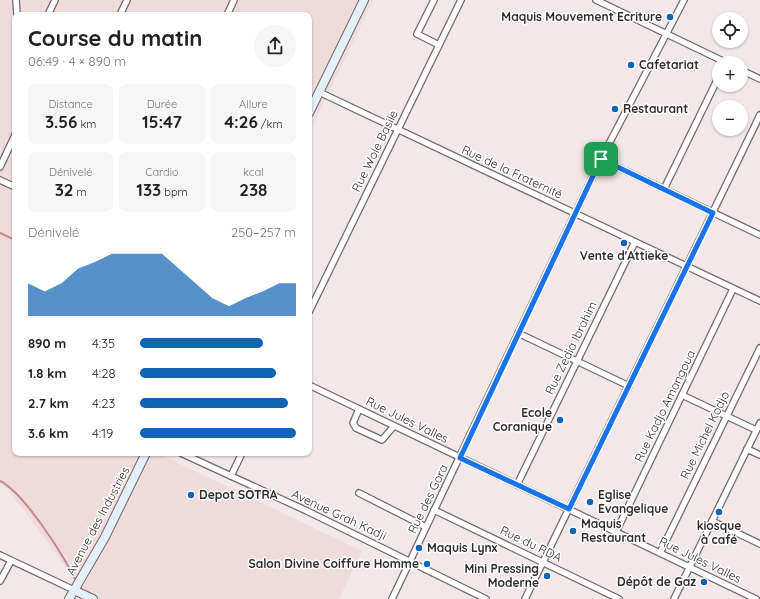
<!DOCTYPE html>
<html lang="fr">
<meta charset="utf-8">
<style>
:root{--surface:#fff;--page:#f6f6f6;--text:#222;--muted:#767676;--accent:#0f65b3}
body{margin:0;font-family:Quicksand,sans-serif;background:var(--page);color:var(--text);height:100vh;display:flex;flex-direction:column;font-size:15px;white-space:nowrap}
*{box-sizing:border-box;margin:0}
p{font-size:13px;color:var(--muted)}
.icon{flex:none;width:22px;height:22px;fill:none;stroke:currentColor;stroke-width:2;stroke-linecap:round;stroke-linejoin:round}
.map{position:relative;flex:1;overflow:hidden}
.panel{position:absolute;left:12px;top:12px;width:300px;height:444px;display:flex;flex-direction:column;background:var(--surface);border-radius:8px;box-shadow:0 1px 3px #0004}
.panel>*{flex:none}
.fabs{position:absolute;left:712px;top:12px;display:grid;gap:8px}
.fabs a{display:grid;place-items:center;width:36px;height:36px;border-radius:50%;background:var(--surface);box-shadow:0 1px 3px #0004;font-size:20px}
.pin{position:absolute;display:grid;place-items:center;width:34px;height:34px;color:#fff;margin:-17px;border-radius:8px;box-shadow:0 2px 6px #0006}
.round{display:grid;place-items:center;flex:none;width:42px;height:42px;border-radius:21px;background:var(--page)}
.summary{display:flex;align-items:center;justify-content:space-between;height:68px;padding:0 16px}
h1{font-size:22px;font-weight:800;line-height:30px}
.metrics{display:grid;grid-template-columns:repeat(3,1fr);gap:6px;height:68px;padding:4px 16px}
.metrics div{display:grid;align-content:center;border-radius:8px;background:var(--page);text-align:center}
.metrics b{font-size:17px;font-weight:800}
.metrics small{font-size:11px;font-weight:400}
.metrics p{font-size:11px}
.chart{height:112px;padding:8px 16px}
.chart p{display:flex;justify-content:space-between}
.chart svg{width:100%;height:72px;margin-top:4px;fill:var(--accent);opacity:.7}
ul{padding:0 16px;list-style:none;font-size:13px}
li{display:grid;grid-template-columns:64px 48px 1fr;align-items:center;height:30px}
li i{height:10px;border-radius:5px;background:var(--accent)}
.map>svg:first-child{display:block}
.built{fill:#efdbdc}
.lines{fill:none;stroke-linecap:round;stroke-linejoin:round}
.stream{stroke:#c4878b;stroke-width:2}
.street-casing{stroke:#716868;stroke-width:8}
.secondary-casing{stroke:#716868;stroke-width:10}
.street{stroke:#fff;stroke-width:5.5}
.secondary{stroke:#e5effb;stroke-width:8}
.route-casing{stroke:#fff;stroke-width:8}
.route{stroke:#1a73e8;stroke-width:5}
.poi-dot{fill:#0f65b3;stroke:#fff;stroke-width:1.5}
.labels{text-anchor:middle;stroke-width:3;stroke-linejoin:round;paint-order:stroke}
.poi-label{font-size:12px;font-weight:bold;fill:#302c2c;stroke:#fff;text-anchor:start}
.street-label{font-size:12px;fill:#302c2c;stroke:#fff}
</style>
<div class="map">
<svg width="760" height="599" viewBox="0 0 760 599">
<rect width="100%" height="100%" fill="#f3e8e9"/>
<path class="built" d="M0,0H373L309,133V15H15V453H157L362,551L339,599H81L65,566L8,489L0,484Z"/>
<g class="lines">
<g class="stream">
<path d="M0,233L15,240"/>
<path d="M0,481C24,493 62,553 75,579"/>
</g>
<defs>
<g id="street">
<path d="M16,0L17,15"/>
<path d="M434,0L417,34L439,45"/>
<path d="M596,0L727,63"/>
<path d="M48,15L55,0"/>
<path d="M120,15L127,0"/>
<path d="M227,15L234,0"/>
<path d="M741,70L760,79"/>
<path d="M319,92L760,301"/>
<path d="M601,159L760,235"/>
<path d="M0,167L15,135"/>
<path d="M0,180L15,187"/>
<path d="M664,189L719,76"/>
<path d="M309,312L461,0"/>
<path d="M518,333L629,386"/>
<path d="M309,385L756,599"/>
<path d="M682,395L756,430"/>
<path d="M359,409L353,423L356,428L382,440L394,426"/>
<path d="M747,449L760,455"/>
<path d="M181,453L307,511L486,599"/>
<path d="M231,476L242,453"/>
<path d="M517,485L635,242"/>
<path d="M359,493L426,527"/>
<path d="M434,510L619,599"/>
<path d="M712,521L760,544"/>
<path d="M616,532L733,289"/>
<path d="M660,553L760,348"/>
<path d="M0,555L74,590"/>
<path d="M0,581L11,561"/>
<path d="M392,599L601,159L684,0"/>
<path d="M525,599L760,115"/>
<path d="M674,599L760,423"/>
</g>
<g id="secondary">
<path d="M309,113L364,0"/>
<path d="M74,590L93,599"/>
<path d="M69,599L105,537L146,453"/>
</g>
</defs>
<use href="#street" class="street-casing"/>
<use href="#secondary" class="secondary-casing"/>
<use href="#street" class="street"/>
<use href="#secondary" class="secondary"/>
</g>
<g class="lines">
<defs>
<path id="route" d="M601,159L713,213L569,509L460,458Z"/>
</defs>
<use href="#route" class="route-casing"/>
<use href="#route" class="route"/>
</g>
<g class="poi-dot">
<circle cx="670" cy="17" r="4"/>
<circle cx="631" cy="65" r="4"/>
<circle cx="615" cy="109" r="4"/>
<circle cx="624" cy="243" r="4"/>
<circle cx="560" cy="420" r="4"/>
<circle cx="191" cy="495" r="4"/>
<circle cx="590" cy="502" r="4"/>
<circle cx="719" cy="512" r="4"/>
<circle cx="573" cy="531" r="4"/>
<circle cx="419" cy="548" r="4"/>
<circle cx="427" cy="564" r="4"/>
<circle cx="547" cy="576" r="4"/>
<circle cx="704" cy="582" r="4"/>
</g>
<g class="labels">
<g class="poi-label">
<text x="662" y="21" text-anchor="end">Maquis Mouvement Ecriture</text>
<text x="639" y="69">Cafetariat</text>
<text x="623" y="113">Restaurant</text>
<text x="624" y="260" text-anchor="middle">Vente d'Attieke</text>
<text x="552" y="417" text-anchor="end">Ecole<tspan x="552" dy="14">Coranique</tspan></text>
<text x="199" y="499">Depot SOTRA</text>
<text x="598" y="499">Eglise<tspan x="598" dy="14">Evangelique</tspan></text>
<text x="581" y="528">Maquis<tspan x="581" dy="14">Restaurant</tspan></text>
<text x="719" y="530" text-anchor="middle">kiosque<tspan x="719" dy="14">à café</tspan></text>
<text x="427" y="552">Maquis Lynx</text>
<text x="419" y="568" text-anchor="end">Salon Divine Coiffure Homme</text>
<text x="539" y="573" text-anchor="end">Mini Pressing<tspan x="539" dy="14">Moderne</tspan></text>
<text x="696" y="586" text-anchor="end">Dépôt de Gaz</text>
</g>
<g class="street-label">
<text transform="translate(375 151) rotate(-64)" y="4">Rue Wole Basile</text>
<text transform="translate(512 172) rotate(25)" y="4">Rue de la Fraternité</text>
<text transform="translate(571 348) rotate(-64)" y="4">Rue Zedia Ibrahim</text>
<text transform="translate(665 406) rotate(-64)" y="4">Rue Kadjo Amangoua</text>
<text transform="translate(407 420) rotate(26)" y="4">Rue Jules Valles</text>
<text transform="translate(705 435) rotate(-64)" y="4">Rue Michel Kodjo</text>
<text transform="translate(428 499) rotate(-64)" y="4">Rue des Gora</text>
<text transform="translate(339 515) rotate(25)" y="4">Avenue Grah Kadji</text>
<text transform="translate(98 521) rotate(-62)" y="4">Avenue des Industries</text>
<text transform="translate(531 544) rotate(26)" y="4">Rue du RDA</text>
<text transform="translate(700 560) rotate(26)" y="4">Rue Jules Valles</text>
</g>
</g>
</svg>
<div class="fabs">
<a><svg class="icon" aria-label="locate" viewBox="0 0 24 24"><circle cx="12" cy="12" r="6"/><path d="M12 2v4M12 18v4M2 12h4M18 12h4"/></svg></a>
<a>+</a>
<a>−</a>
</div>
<div class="pin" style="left:601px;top:159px;background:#1e9e55"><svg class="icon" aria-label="arrive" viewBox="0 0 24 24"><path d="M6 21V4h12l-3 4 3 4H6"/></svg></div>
<section class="panel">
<div class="summary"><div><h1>Course du matin</h1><p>06:49 · 4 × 890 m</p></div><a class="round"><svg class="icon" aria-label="share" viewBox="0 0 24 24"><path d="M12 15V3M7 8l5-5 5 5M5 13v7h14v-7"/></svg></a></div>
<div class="metrics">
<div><p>Distance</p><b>3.56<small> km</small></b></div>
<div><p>Durée</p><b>15:47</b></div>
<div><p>Allure</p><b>4:26<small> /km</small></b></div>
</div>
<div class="metrics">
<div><p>Dénivelé</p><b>32<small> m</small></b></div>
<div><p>Cardio</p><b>133<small> bpm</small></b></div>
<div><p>kcal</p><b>238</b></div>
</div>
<div class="chart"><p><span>Dénivelé</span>250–257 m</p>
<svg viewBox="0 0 160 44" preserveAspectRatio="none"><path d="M0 44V24L10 29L20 24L30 15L40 11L50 6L60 6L70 6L80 6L90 15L100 24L110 33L120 38L130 33L140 29L150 24L160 24V44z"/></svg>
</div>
<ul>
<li><b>890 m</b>4:35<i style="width:79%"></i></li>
<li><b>1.8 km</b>4:28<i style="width:87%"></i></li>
<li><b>2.7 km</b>4:23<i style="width:95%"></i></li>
<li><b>3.6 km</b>4:19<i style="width:100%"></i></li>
</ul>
</section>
</div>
